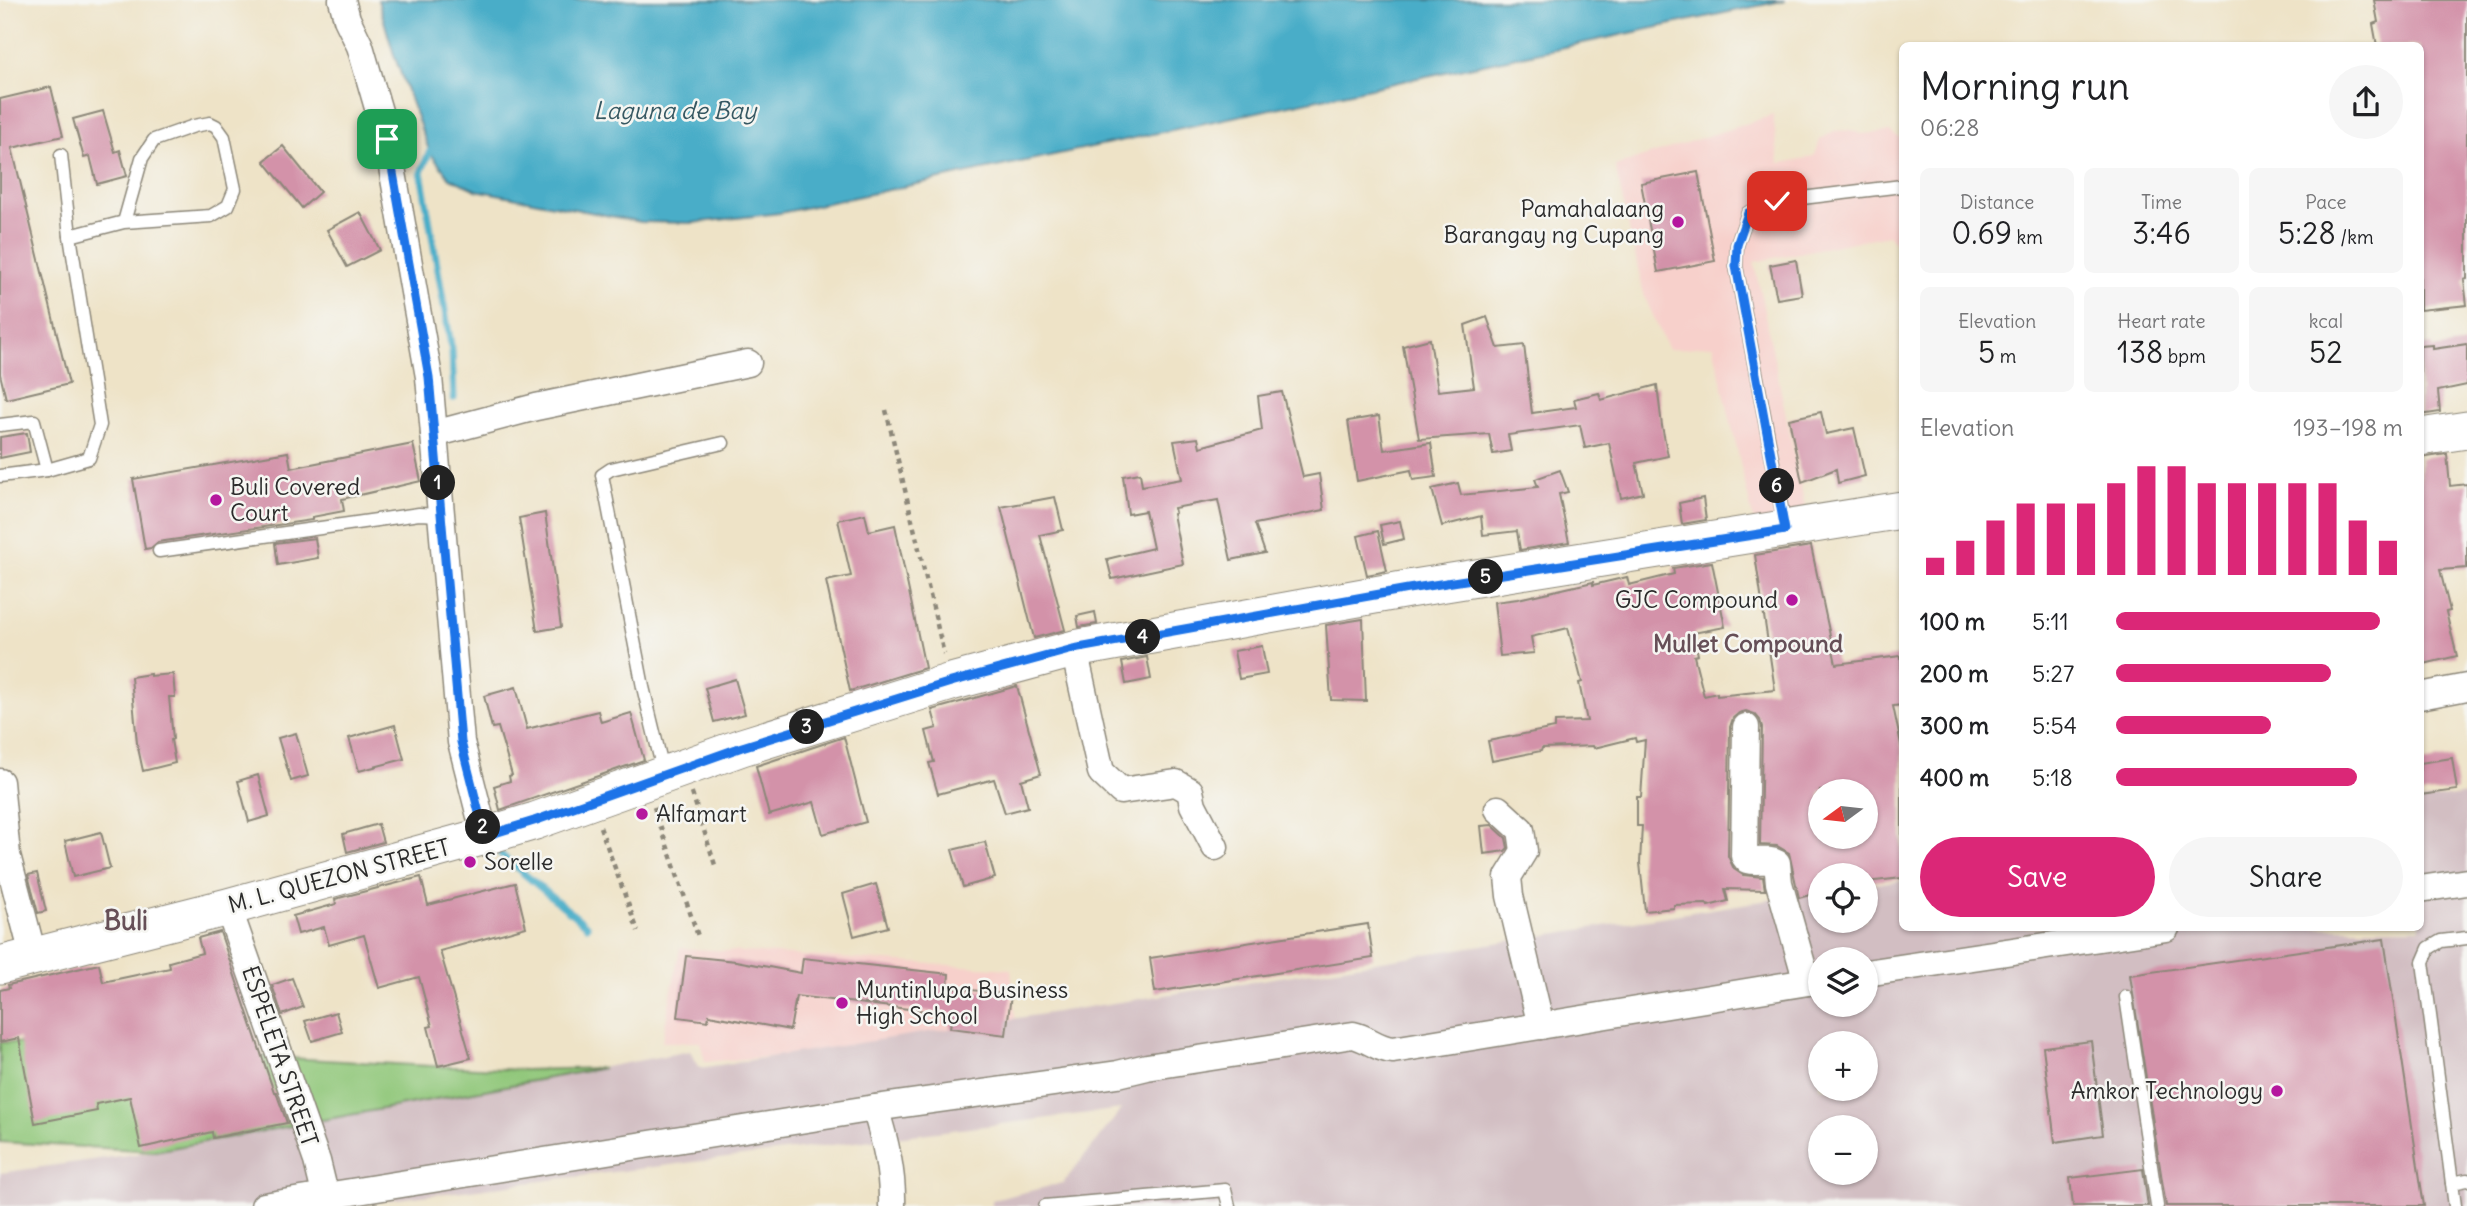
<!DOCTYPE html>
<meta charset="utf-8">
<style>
:root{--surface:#fff;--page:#f6f6f6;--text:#202124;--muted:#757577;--accent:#db2777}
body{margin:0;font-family:Delius,sans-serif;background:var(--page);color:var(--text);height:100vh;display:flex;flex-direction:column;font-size:26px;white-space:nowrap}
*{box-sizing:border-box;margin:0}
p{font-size:23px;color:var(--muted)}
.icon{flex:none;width:38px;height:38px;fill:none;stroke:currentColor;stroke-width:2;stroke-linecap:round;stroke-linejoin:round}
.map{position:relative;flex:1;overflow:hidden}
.panel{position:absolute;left:1899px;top:42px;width:525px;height:889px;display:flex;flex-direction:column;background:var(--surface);border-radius:10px;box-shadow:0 2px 5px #0004}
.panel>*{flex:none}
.needle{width:46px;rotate:255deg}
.fabs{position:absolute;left:1808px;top:779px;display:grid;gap:14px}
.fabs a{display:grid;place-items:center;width:70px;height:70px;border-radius:50%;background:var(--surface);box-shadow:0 2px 5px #0004;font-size:35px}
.pin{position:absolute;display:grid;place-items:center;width:60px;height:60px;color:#fff;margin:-30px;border-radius:14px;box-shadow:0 4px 10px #0006}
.km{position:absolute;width:35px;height:35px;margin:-18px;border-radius:50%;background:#222;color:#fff;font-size:19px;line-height:35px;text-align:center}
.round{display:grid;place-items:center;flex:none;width:74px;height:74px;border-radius:37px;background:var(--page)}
.summary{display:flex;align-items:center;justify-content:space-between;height:119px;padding:0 21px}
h1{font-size:38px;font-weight:600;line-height:52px}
.metrics{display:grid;grid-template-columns:repeat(3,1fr);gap:10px;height:119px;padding:7px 21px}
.metrics div{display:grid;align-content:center;border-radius:10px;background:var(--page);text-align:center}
.metrics b{font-size:30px;font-weight:600}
.metrics small{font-size:19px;font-weight:400}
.metrics p{font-size:19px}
.chart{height:196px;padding:14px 21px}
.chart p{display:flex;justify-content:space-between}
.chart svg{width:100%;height:126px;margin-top:7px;stroke:var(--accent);stroke-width:6}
.cta{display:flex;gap:14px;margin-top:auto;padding:14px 21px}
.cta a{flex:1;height:80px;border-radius:42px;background:var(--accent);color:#fff;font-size:28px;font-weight:600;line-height:80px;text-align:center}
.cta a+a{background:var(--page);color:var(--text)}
ul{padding:0 21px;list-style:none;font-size:23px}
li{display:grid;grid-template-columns:112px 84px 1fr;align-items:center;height:52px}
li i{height:18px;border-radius:9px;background:var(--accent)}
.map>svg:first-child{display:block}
.built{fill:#f7d0cb}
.industrial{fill:#d2bec2;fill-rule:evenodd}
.green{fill:#92c87b;stroke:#5e7a53;stroke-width:2}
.water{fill:#49adc8;stroke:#3a6c7a;stroke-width:2}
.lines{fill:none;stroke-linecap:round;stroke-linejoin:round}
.stream{stroke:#49adc8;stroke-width:7}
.building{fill:#d392a9;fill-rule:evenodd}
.service-casing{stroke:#8c8779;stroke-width:15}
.minor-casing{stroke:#8c8779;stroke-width:29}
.secondary-casing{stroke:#8c8779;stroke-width:39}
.path{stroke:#8c8779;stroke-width:4.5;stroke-dasharray:5 5;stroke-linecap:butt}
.service{stroke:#fff;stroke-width:12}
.minor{stroke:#fff;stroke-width:26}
.secondary{stroke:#fff;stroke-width:37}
.route-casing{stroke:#fff;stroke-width:14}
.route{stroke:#1a73e8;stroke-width:9}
.poi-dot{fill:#b5179e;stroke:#f6f6f2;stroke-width:2.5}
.labels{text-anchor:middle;stroke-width:5;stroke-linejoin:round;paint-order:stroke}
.poi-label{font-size:23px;fill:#2b2b2b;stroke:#f6f6f2;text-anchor:start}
.street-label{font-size:23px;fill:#2b2b2b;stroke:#f6f6f2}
.water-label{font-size:24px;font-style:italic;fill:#365862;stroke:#f6f6f2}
.neighbourhood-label{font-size:24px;font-weight:bold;fill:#664f57;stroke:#f6f6f2}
.quarter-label{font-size:26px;font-weight:bold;fill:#664f57;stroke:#f6f6f2}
</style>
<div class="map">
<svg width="2467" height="1206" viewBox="0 0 2467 1206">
<rect width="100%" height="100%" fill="#f6f6f2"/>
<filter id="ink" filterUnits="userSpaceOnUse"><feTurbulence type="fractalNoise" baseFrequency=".0143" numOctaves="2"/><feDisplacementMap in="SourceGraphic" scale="14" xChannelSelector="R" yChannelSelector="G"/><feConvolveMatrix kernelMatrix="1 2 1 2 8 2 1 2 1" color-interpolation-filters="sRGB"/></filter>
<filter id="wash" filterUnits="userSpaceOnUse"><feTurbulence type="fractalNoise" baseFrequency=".00686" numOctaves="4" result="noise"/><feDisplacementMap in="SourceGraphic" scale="28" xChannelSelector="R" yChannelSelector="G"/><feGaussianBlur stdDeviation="1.57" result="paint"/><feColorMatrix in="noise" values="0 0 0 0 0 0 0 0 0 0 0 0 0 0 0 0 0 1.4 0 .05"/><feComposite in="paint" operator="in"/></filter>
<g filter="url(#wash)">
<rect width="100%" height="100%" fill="#eee3c7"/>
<g class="built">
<path d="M1773,115L1779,163L1802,160L1815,155L1820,140L1834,131L1851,130L1861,134L1890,132L1902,139V241L1895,242L1888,235L1754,262L1807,516L1755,527L1713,345L1668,350L1644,295L1615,166Z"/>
<path d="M680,948L1011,969L1017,1037L705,1062L700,1042H662Z"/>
</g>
<path class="industrial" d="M2467,794V1206H992V1200L1063,1183L1122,1109L341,1206H0V1173L156,1151L690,1051L700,1068L1820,892V920H1866V885L1902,880V928H2420V801ZM1820,959H1866V1004H1820ZM1820,1043H1866V1088H1820ZM1820,1127H1866V1172H1820Z"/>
<path class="green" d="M0,1042L431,1066L525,1070L603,1068L155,1151L0,1142Z"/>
<path class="water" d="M378,0H1786L780,213L692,223L641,222L476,190L450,178L430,153L394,55Z"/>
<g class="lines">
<g class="stream">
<path d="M430,151L421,172L452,351L454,398"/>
<path d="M500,854L587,926"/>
</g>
</g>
<g id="blocks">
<g class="building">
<path d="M2374,0H2467V279L2464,280L2467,305L2420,310V46H2377L2373,24L2378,22Z"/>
<path d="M51,87L63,136L12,148L69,384L6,399L0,374V99Z"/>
<path d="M103,111L115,152L120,150L127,176L97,184L90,156L84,158L73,119Z"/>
<path d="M283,146L320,192L302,208L264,161Z"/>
<path d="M1698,172L1715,261L1658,272L1641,183Z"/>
<path d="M360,212L380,250L347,267L327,230Z"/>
<path d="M1796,260L1802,295L1777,299L1770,265Z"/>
<path d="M1487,317L1498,348L1524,345L1532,413L1576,407L1574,399L1599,393L1601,400L1657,385L1662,426L1668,456L1636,463L1643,493L1621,498L1609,443L1585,448L1580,425L1508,435L1511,451L1493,454L1489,434L1419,439L1403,346L1430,339L1438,391L1474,387L1465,325Z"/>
<path d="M2467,344V385L2438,391L2440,412L2420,415V346L2433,345V349Z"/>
<path d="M1282,392L1303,477L1319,474L1324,510L1255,524L1265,553L1231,560L1218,500L1174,508L1175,513L1173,514L1183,564L1112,579L1107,559L1153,548L1145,511L1128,514L1123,476L1140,473L1142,486L1182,479L1174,441L1198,438L1200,447L1262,430L1258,396Z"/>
<path d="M1821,412L1826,434L1854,428L1865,476L1838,483L1836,469L1802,482L1789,419Z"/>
<path d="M1379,416L1384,450L1431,443L1436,477L1413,480L1411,470L1357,481L1348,421Z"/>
<path d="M27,433L30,452L0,458V437Z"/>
<path d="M413,444L421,481L342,499L344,511L312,517V520L158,542L151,548L145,549L133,479L288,452L291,468Z"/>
<path d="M2447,454L2450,486L2467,484V568L2440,570L2450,611L2446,612L2457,656L2420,665V458Z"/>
<path d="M1560,470L1568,492L1559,494L1569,542L1520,550L1517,531L1483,535L1481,516L1442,526L1432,489L1458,483L1461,495L1538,487L1535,479Z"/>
<path d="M1055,497L1063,530L1040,535L1065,630L1034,638L1001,507Z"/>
<path d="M1703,498L1706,520L1682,524L1679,503Z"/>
<path d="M545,513L561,627L537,631L519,518Z"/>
<path d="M865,514L869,531L895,525L925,668L850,691L826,581L851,576L838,520Z"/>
<path d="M1400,521L1404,539L1384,544L1380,525Z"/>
<path d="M1378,531L1387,571L1367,575L1358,536Z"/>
<path d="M315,538L318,558L278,565L275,543Z"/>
<path d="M1811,546L1836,664L1901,656L1902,705L1893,706L1902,749V878L1866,882V875H1820V892L1799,898L1789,853L1777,846L1760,845L1762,727L1760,720L1755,714L1746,711L1739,713L1733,718L1730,727L1728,856L1734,869L1743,875L1763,877L1765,890L1725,889L1728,901L1708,906L1707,904L1674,905V908L1645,911L1640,863L1642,826H1637V797H1641L1645,740L1636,742L1635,738L1594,748L1593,746L1542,748L1541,751L1492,761L1488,741L1555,728V722L1587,721L1579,683L1582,682L1568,628L1531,637L1534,653L1500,656L1494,602L1518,599L1593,582V585L1627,577L1629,585L1674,574L1673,568L1712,562L1725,627L1693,633L1698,655L1694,656L1704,696L1717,693V696L1775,690L1755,555ZM1866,789V836H1820V791Z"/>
<path d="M1095,612L1097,624L1079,627L1077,616Z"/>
<path d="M1363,619L1366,701L1331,700L1326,625Z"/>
<path d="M1262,646L1267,674L1239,679L1234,651Z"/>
<path d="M1147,657L1151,679L1126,684L1122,662Z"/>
<path d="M150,674V676L173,674L175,697H169L173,739L171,740L175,763L143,771L137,743L131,677Z"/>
<path d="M735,679L745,714L714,722L705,688Z"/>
<path d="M1017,686L1041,774L1021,780L1028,807L1005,813L994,779L938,794L929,763L934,762L926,731L937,728L932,710Z"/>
<path d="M516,687L527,729L598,711L601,722L631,713L644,760L500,810L494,786L510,781L509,776L512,775L498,727L492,728L484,696Z"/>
<path d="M395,725L404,759L359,771L349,738Z"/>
<path d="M296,733L308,776L291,781L278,738Z"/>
<path d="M844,737L866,822L823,834L814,802L769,815L756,766Z"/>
<path d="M2452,758L2457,790L2420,795V763Z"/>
<path d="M258,775L269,816L249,822L238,781Z"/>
<path d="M378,824L383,842L347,852L343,834Z"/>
<path d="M1492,825L1506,838L1508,848L1505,851L1484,854L1481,826Z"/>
<path d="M101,832L110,868L73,877L65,841Z"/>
<path d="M985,842L995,878L963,887L952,850Z"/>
<path d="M37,873L46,911L38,913L28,875Z"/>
<path d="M421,877L428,905L515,883L526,927L440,951L471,1058L438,1066L428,1027L432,1026L419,977L379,988L364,935L329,945L324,927L298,934L293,916L336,904L335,899Z"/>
<path d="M876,884L888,927L854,936L843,894Z"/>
<path d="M1368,924L1373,958L1155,992L1150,958Z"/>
<path d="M220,932L274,1092H276L287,1123L213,1138L212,1132L141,1148L130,1097L96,1104L97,1111L35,1123L19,1038L0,1042V990L9,988L8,985L99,964L103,982L170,968L169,962L202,953L198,938Z"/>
<path d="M2384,939L2424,1206H2166L2130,975Z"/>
<path d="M686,956L736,961L801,973L803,958L949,974L948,987L1011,995L1006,1035L950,1028L952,1014L796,996L790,1030L709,1015L708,1021L678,1017Z"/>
<path d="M292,978L303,1007L282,1015L272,985Z"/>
<path d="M336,1012L342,1032L312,1041L305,1021Z"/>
<path d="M2091,1041L2103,1135L2055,1142L2043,1047Z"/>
<path d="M2143,1169L2148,1206H2073L2070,1178Z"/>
</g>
</g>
</g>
<g filter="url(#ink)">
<use href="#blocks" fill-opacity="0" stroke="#8c8779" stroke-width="2"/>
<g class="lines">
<defs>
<g id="service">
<path d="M70,236L124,222L211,216L228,206L235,189L224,137L216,126L210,123L194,126L154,140L142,158L124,222"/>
<path d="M0,425L34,421L47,470"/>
<path d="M0,476L47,470L89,458L100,425L70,236L61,155"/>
<path d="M1785,527L1736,266L1737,245L1748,213L1777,201L1902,186"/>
<path d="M159,551L419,514L441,515"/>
<path d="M663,770L643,687L602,475L611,469L723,443"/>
<path d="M2126,997L2157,1206"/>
<path d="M2452,1183L2467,1180"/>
<path d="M1045,1206L1225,1190L1229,1206"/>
<path d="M2455,1206L2423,962L2429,948L2441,941L2467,938"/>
</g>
<g id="minor">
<path d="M342,0L347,19L360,46L387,139L429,377L461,742L485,836"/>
<path d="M434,434L536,407L748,363"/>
<path d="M1074,649L1101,772L1121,791L1176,783L1190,791L1193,805L1215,847"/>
<path d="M2420,696L2467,687"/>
<path d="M1746,727L1744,856L1747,860C1757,863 1768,858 1777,863L1779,883L1807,982"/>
<path d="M0,782L7,855L33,955"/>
<path d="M1498,809L1521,830L1524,851L1508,877L1510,896L1541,1026"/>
<path d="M2420,889L2467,882"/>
<path d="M228,907L317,1161L328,1206"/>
<path d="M1866,973L2166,928"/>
<path d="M875,1108C885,1140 893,1172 892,1206"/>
<path d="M264,1206L875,1108L1118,1074L1147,1067L1353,1035C1368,1038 1377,1049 1393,1050L1820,980"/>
</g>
<g id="secondary">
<path d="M2420,437L2467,430"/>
<path d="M0,965L228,907L485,836L535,821L742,747L951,682L1074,649L1408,589L1902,510"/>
</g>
</defs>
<use href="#service" class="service-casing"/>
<use href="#minor" class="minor-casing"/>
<use href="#secondary" class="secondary-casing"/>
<g class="path">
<path d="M886,410L944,654"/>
<path d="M692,793L715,865"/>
<path d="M654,807L699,939"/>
<path d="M600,827L638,931"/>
</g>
<use href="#service" class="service"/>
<use href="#minor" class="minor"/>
<use href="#secondary" class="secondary"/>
</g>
</g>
<g class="lines" filter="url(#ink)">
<defs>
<path id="route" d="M387,139L429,377L461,742L485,836L534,821L742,747L951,682L1073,649L1408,589L1785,530L1736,266L1737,245L1748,213L1777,201"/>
</defs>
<use href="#route" class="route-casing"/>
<use href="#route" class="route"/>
</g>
<g class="poi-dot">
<circle cx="1678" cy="222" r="7"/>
<circle cx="216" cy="500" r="7"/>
<circle cx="1792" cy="600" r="7"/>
<circle cx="642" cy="814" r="7"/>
<circle cx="470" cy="862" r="7"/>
<circle cx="842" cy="1003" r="7"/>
<circle cx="2277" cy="1091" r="7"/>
</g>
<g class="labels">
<g class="poi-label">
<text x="1664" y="217" text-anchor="end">Pamahalaang<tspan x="1664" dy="26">Barangay ng Cupang</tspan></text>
<text x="230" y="495">Buli Covered<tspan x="230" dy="26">Court</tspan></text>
<text x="1778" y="608" text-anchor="end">GJC Compound</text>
<text x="656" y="822">Alfamart</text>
<text x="484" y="870">Sorelle</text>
<text x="856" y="998">Muntinlupa Business<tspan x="856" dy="26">High School</tspan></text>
<text x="2263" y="1099" text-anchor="end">Amkor Technology</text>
</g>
<g class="street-label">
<text transform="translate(339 876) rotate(-15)" y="8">M. L. QUEZON STREET</text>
<text transform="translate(280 1056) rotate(71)" y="8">ESPELETA STREET</text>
</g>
<g class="water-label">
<text x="675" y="119">Laguna de Bay</text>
</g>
<g class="neighbourhood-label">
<text x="1748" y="652">Mullet Compound</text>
</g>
<g class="quarter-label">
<text x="126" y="930">Buli</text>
</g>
</g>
</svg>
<div class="fabs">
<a><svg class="needle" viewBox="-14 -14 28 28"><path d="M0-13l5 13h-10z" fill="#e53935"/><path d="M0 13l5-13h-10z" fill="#757577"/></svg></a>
<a><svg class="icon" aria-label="locate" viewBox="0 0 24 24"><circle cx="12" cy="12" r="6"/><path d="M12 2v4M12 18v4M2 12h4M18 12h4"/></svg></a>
<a><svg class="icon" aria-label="layers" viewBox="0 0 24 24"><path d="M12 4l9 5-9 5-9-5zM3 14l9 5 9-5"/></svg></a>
<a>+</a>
<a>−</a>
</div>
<div class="pin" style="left:387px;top:139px;background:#1e9e55"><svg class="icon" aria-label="arrive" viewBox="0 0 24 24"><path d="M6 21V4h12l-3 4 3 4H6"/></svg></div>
<div class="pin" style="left:1777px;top:201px;background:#d93025"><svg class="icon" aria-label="check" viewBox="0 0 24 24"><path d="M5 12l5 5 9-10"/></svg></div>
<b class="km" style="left:438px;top:483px">1</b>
<b class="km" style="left:483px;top:827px">2</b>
<b class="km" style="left:807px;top:727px">3</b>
<b class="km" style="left:1143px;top:637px">4</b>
<b class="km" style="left:1486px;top:577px">5</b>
<b class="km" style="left:1777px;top:486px">6</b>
<section class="panel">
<div class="summary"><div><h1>Morning run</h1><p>06:28</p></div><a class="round"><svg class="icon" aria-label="share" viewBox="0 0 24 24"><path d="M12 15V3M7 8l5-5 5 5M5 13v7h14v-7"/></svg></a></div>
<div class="metrics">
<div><p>Distance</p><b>0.69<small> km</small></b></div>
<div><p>Time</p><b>3:46</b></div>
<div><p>Pace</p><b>5:28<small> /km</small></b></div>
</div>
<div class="metrics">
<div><p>Elevation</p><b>5<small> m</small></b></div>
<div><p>Heart rate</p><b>138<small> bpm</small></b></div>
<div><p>kcal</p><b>52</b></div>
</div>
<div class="chart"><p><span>Elevation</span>193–198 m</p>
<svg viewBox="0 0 160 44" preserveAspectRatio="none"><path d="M5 44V38M15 44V32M25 44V25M35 44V19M45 44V19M55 44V19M65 44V12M75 44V6M85 44V6M95 44V12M105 44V12M115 44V12M125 44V12M135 44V12M145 44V25M155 44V32"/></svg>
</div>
<ul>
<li><b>100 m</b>5:11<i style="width:92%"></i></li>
<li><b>200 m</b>5:27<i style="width:75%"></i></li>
<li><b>300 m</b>5:54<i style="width:54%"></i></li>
<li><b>400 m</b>5:18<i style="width:84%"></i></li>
</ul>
<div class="cta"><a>Save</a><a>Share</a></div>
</section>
</div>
